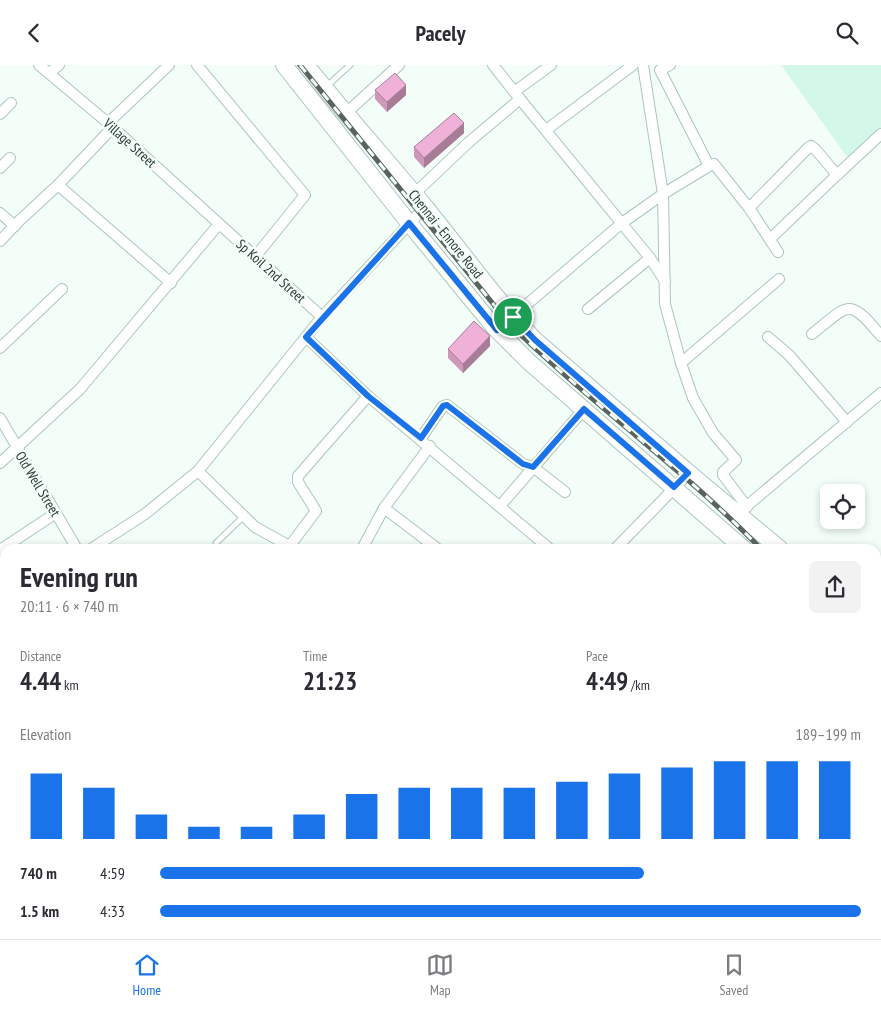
<!DOCTYPE html>
<meta charset="utf-8">
<style>
:root{--surface:#fff;--page:#f2f2f3;--text:#2b2b33;--muted:#7c7c81;--line:#e1e1e2;--accent:#1a73e8}
body{margin:0;font-family:"PT Sans Narrow",sans-serif;background:var(--page);color:var(--text);height:100vh;display:flex;flex-direction:column;font-size:19px;white-space:nowrap}
*{box-sizing:border-box;margin:0}
p{font-size:16px;color:var(--muted)}
.icon{flex:none;width:28px;height:28px;fill:none;stroke:currentColor;stroke-width:2;stroke-linecap:round;stroke-linejoin:round}
.map{position:relative;flex:1;overflow:hidden}
.drawer{position:absolute;left:0px;top:479px;width:881px;height:396px;display:flex;flex-direction:column;background:var(--surface);border-radius:15px 15px 0 0;box-shadow:0 2px 8px #0003}
.drawer>*{flex:none}
.fabs{position:absolute;left:820px;top:419px;display:grid;gap:10px}
.fabs a{display:grid;place-items:center;width:45px;height:45px;border-radius:8px;background:var(--surface);box-shadow:0 2px 8px #0003;font-size:25px}
.pin{position:absolute;display:grid;place-items:center;width:42px;height:42px;color:#fff;margin:-21px;border:2px solid #fff;border-radius:50%;box-shadow:0 1px 5px #0007}
.round{display:grid;place-items:center;flex:none;width:52px;height:52px;border-radius:8px;background:var(--page)}
.head{display:flex;align-items:center;justify-content:space-between;height:85px;padding:0 20px}
h1{font-size:28px;font-weight:700;line-height:38px}
.stats{display:grid;grid-template-columns:repeat(3,1fr);gap:8px;height:85px;padding:5px 20px}
.stats div{display:grid;align-content:center}
.stats b{font-size:25px;font-weight:700}
.stats small{font-size:14px;font-weight:400}
.stats p{font-size:14px}
.chart{height:140px;padding:10px 20px}
.chart p{display:flex;justify-content:space-between}
.chart svg{width:100%;height:90px;margin-top:5px;stroke:var(--accent);stroke-width:6}
ul{padding:0 20px;list-style:none;font-size:16px}
li{display:grid;grid-template-columns:80px 60px 1fr;align-items:center;height:38px}
li i{height:12px;border-radius:6px;background:var(--accent)}
header{display:flex;justify-content:space-between;align-items:center;height:65px;padding:0 20px;background:var(--surface);font-size:22px;font-weight:700}
.tabs{display:flex;justify-content:space-around;align-items:center;height:70px;border-top:1px solid var(--line);background:var(--surface);font-size:14px;color:var(--muted)}
.tabs a{display:grid;justify-items:center;gap:2px}
.tabs .active{color:var(--accent)}
.map>svg:first-child{display:block}
.built{fill:#d3f7e9}
.lines{fill:none;stroke-linecap:round;stroke-linejoin:round}
.lane-casing{stroke:#abc6bc;stroke-width:7}
.street-casing{stroke:#abc6bc;stroke-width:12}
.secondary-casing{stroke:#abc6bc;stroke-width:17}
.primary-casing{stroke:#abc6bc;stroke-width:18}
.lane{stroke:#fff;stroke-width:5}
.street{stroke:#fff;stroke-width:10}
.secondary{stroke:#fff;stroke-width:15}
.primary{stroke:#fff;stroke-width:16}
.rail-casing{stroke:#596460;stroke-width:5}
.rail{stroke:#f3fef9;stroke-width:3;stroke-dasharray:9;stroke-linecap:butt}
.wall{fill:#ce98b9}
.shaded-wall{fill:#a77c96}
.building{fill:#efb1d7;stroke:#a77c96}
.route-casing{stroke:#fff;stroke-width:10}
.route{stroke:#1a73e8;stroke-width:6}
.labels{text-anchor:middle;stroke-width:5;stroke-linejoin:round;paint-order:stroke}
.street-label{font-size:14px;fill:#2d3834;stroke:#f3fef9}
</style>
<header><svg class="icon" aria-label="back" viewBox="0 0 24 24"><path d="M15 5l-7 7 7 7"/></svg>Pacely<svg class="icon" aria-label="search" viewBox="0 0 24 24"><circle cx="10" cy="10" r="6"/><path d="M15 15l6 6"/></svg></header>
<div class="map">
<svg width="881" height="874" viewBox="0 0 881 874">
<rect width="100%" height="100%" fill="#f3fef9"/>
<path class="built" d="M781,0H881V67L850,96Z"/>
<g class="lines">
<defs>
<g id="lane">
<path d="M327,21L350,0"/>
<path d="M216,478L244,451"/>
</g>
<g id="street">
<path d="M39,0L108,58L322,252"/>
<path d="M197,0L305,130L255,192"/>
<path d="M493,0L520,34L650,193L665,216"/>
<path d="M643,0L663,129L665,239L681,298L693,333L713,368L736,395L723,407V410L747,442"/>
<path d="M670,0L660,5L709,101"/>
<path d="M49,8L59,0"/>
<path d="M514,27L551,0"/>
<path d="M0,49L11,38"/>
<path d="M345,49L399,0"/>
<path d="M108,58L169,0"/>
<path d="M546,65L633,0"/>
<path d="M0,103L10,93"/>
<path d="M58,120L171,218"/>
<path d="M414,129L469,77L520,34"/>
<path d="M749,143L778,187"/>
<path d="M0,148L15,161"/>
<path d="M770,174L837,110"/>
<path d="M0,176L18,157L58,120L113,62"/>
<path d="M588,244L650,193"/>
<path d="M497,265L622,158L663,129L709,101L714,99L749,143L808,83L811,81L816,85L837,110L881,69"/>
<path d="M812,269C849,240 848,231 881,271"/>
<path d="M306,272L368,331L550,484"/>
<path d="M768,272L789,290L847,357"/>
<path d="M0,283L62,224"/>
<path d="M681,298L779,214"/>
<path d="M0,353L77,484"/>
<path d="M421,373L443,341L447,340L523,399L533,402L565,427"/>
<path d="M0,398L80,324L219,159"/>
<path d="M198,406L255,462L293,483"/>
<path d="M500,441L584,344"/>
<path d="M384,443L438,484"/>
<path d="M742,445L881,328"/>
<path d="M289,482L316,446L298,417V411L368,331"/>
<path d="M91,484L145,449L198,406L322,252L425,142"/>
<path d="M362,484L384,443L430,381"/>
<path d="M615,484L689,408"/>
<path d="M0,485L56,448"/>
<path d="M0,580L5,577"/>
<path d="M0,765L5,769"/>
<path d="M1,778L5,787"/>
<path d="M876,785L881,780"/>
<path d="M0,851L5,847"/>
<path d="M38,870L40,874"/>
<path d="M418,870L424,874"/>
<path d="M313,874L317,870"/>
<path d="M406,874L410,870"/>
<path d="M465,874L468,870"/>
<path d="M567,874L570,870"/>
</g>
<path id="secondary" d="M691,874L694,870"/>
<g id="primary">
<path d="M284,0L409,158L495,263L528,296L744,484"/>
<path d="M306,0C345,49 387,95 426,143C462,187 495,234 535,275L689,408L780,484"/>
<path d="M876,636L881,644"/>
<path d="M876,681L881,688"/>
</g>
</defs>
<use href="#lane" class="lane-casing"/>
<use href="#street" class="street-casing"/>
<use href="#secondary" class="secondary-casing"/>
<use href="#primary" class="primary-casing"/>
<use href="#lane" class="lane"/>
<use href="#street" class="street"/>
<use href="#secondary" class="secondary"/>
<use href="#primary" class="primary"/>
<defs>
<g id="rail">
<path d="M300,0L507,256C588,337 682,402 761,484"/>
<path d="M876,652L881,660"/>
<path d="M876,667L881,674"/>
<path d="M0,679L5,688"/>
<path d="M0,698L5,707"/>
<path d="M0,715L5,723"/>
<path d="M88,870L90,874"/>
<path d="M106,870L108,874"/>
</g>
</defs>
<use href="#rail" class="rail-casing"/>
<use href="#rail" class="rail"/>
</g>
<g class="wall">
<path d="M375,25L406,30L387,47L375,34Z"/>
<path d="M464,68L424,103L414,92V82Z"/>
<path d="M490,281L463,308L448,293V284Z"/>
</g>
<g class="shaded-wall">
<path d="M406,20V30L387,47V37Z"/>
<path d="M464,58V68L424,103V93Z"/>
<path d="M490,271V281L463,308V299Z"/>
</g>
<g class="building">
<path d="M395,8L406,20L387,37L375,25Z"/>
<path d="M454,48L464,58L424,93L414,82Z"/>
<path d="M474,256L490,271L463,299L448,284Z"/>
</g>
<g class="lines">
<defs>
<path id="route" d="M409,158L497,265L513,252L535,275L688,408L674,422L584,344L533,402L523,399L447,340L443,341L421,373L368,331L306,272Z"/>
</defs>
<use href="#route" class="route-casing"/>
<use href="#route" class="route"/>
</g>
<g class="labels">
<g class="street-label">
<text transform="translate(130 78) rotate(42)" y="5">Village Street</text>
<text transform="translate(446 169) rotate(51)" y="5">Chennai - Ennore Road</text>
<text transform="translate(271 206) rotate(42)" y="5">Sp Koil 2nd Street</text>
<text transform="translate(38 419) rotate(59)" y="5">Old Well Street</text>
</g>
</g>
</svg>
<div class="fabs">
<a><svg class="icon" aria-label="locate" viewBox="0 0 24 24"><circle cx="12" cy="12" r="6"/><path d="M12 2v4M12 18v4M2 12h4M18 12h4"/></svg></a>
</div>
<div class="pin" style="left:513px;top:252px;background:#1e9e55"><svg class="icon" aria-label="arrive" viewBox="0 0 24 24"><path d="M6 21V4h12l-3 4 3 4H6"/></svg></div>
<section class="drawer">
<div class="head"><div><h1>Evening run</h1><p>20:11 · 6 × 740 m</p></div><a class="round"><svg class="icon" aria-label="share" viewBox="0 0 24 24"><path d="M12 15V3M7 8l5-5 5 5M5 13v7h14v-7"/></svg></a></div>
<div class="stats">
<div><p>Distance</p><b>4.44<small> km</small></b></div>
<div><p>Time</p><b>21:23</b></div>
<div><p>Pace</p><b>4:49<small> /km</small></b></div>
</div>
<div class="chart"><p><span>Elevation</span>189–199 m</p>
<svg viewBox="0 0 160 44" preserveAspectRatio="none"><path d="M5 44V12M15 44V19M25 44V32M35 44V38M45 44V38M55 44V32M65 44V22M75 44V19M85 44V19M95 44V19M105 44V16M115 44V12M125 44V9M135 44V6M145 44V6M155 44V6"/></svg>
</div>
<ul>
<li><b>740 m</b>4:59<i style="width:69%"></i></li>
<li><b>1.5 km</b>4:33<i style="width:100%"></i></li>
</ul>
</section>
</div>
<nav class="tabs">
<a class="active"><svg class="icon" aria-label="home" viewBox="0 0 24 24"><path d="M3 11l9-7 9 7M6 9v11h12V9"/></svg>Home</a>
<a><svg class="icon" aria-label="map" viewBox="0 0 24 24"><path d="M3 6l6-2 6 2 6-2v14l-6 2-6-2-6 2zM9 4v14M15 6v14"/></svg>Map</a>
<a><svg class="icon" aria-label="saved" viewBox="0 0 24 24"><path d="M7 4h10v16l-5-4-5 4z"/></svg>Saved</a>
</nav>
